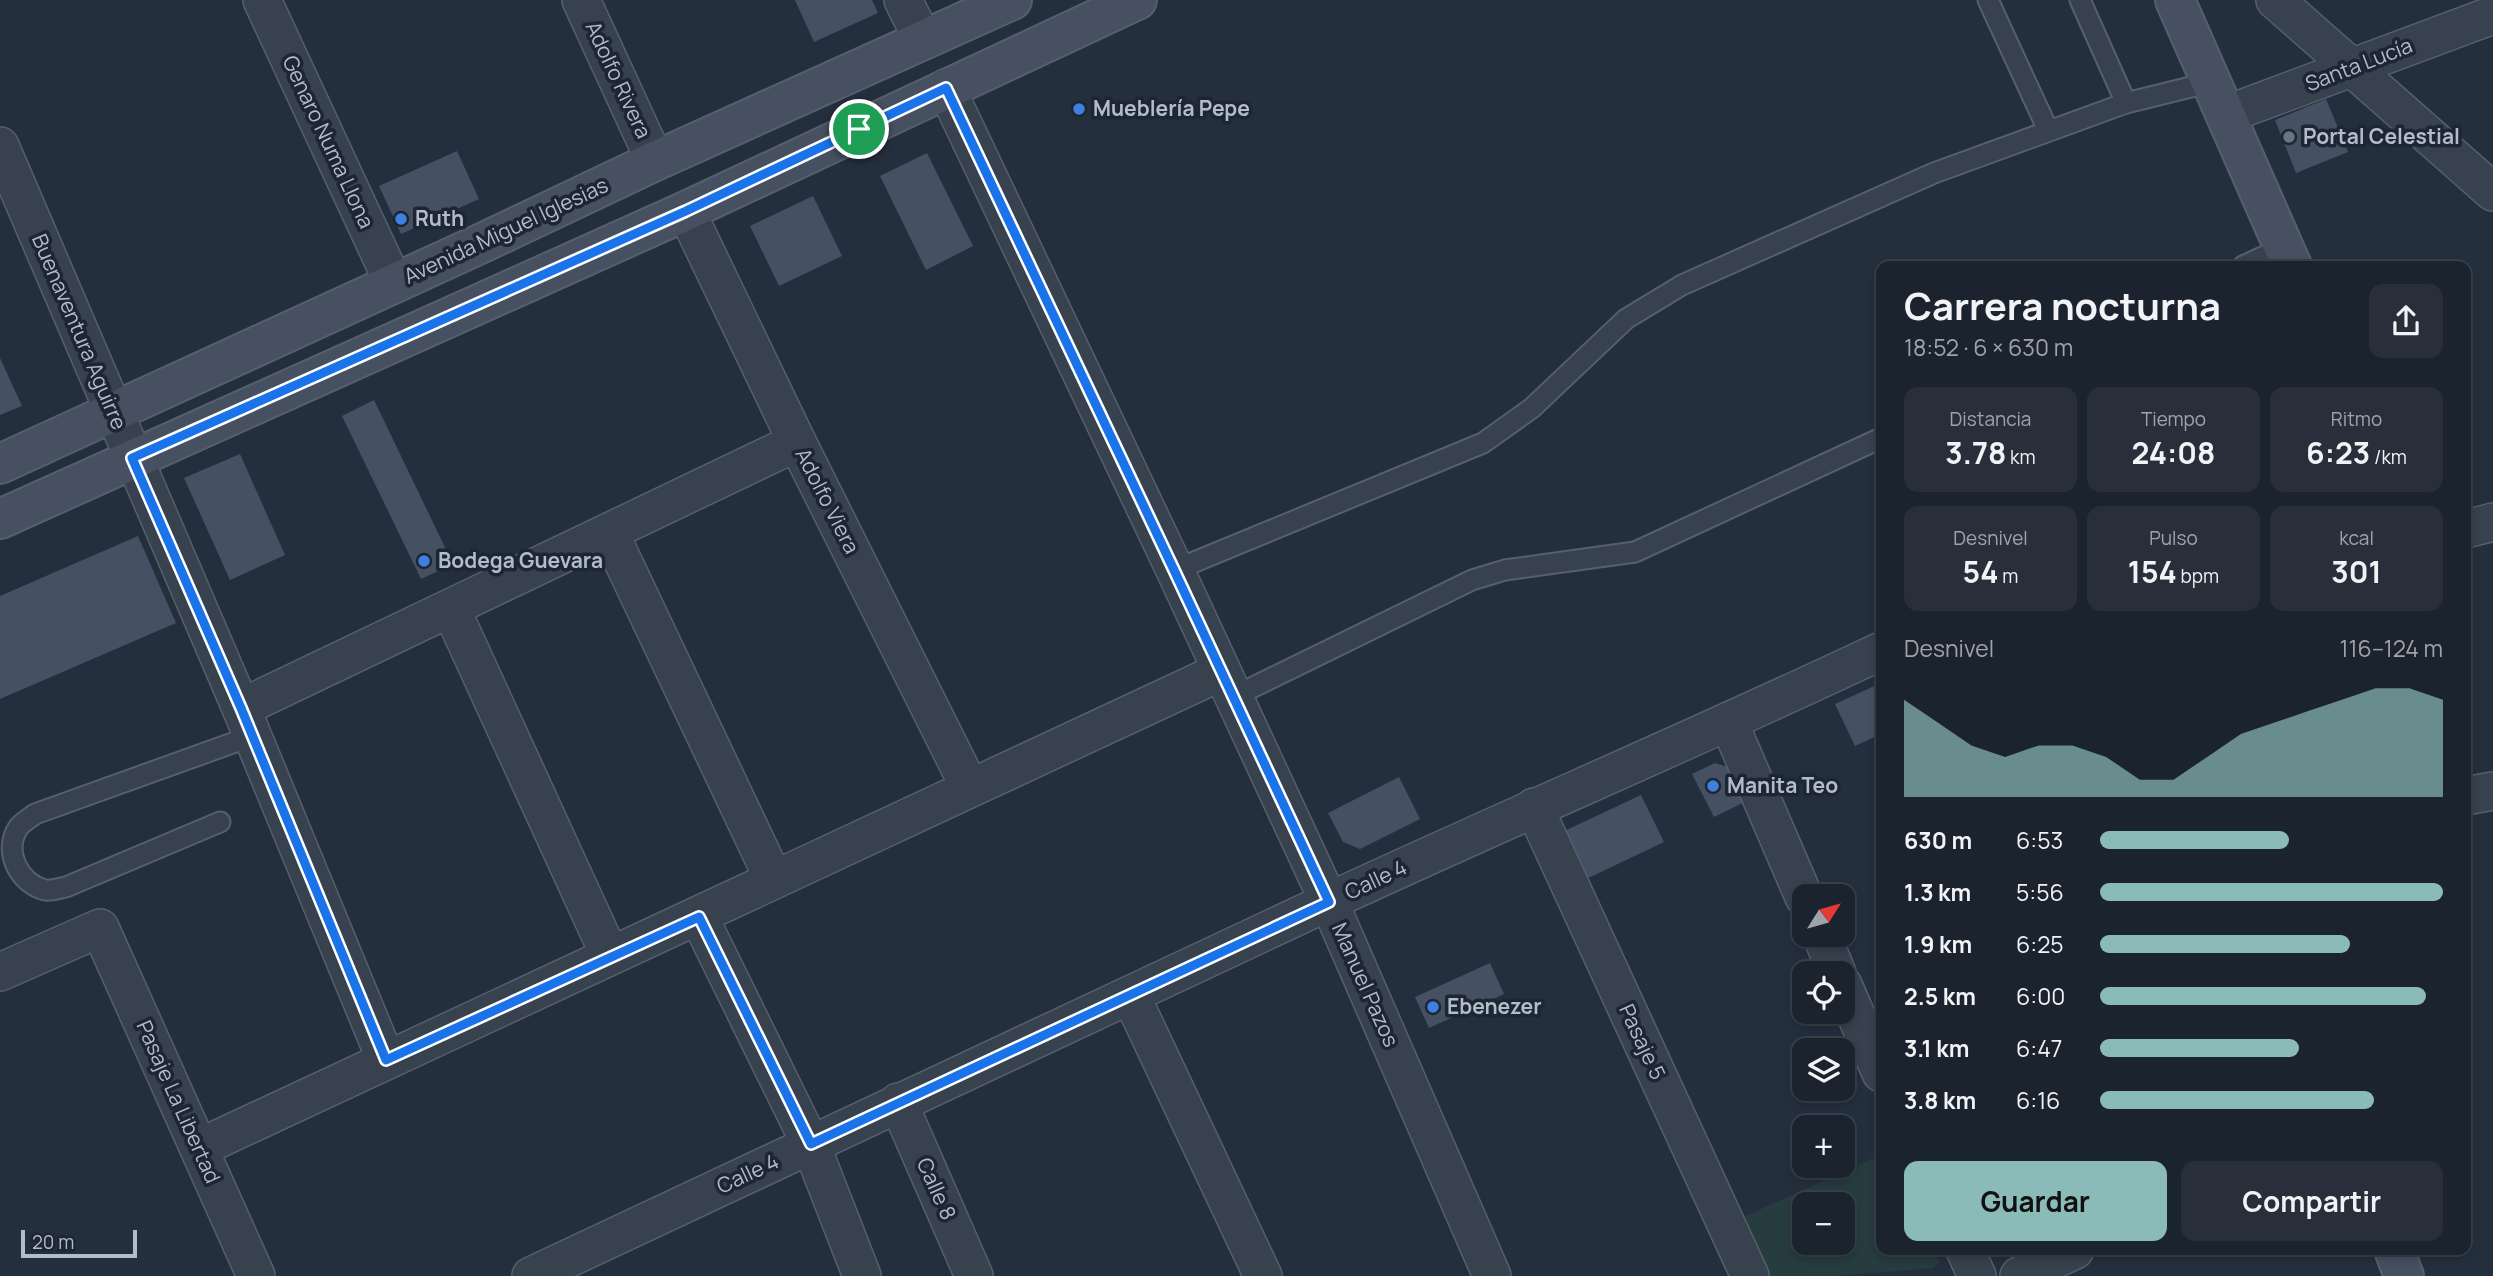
<!DOCTYPE html>
<html lang="es">
<meta charset="utf-8">
<style>
:root{--surface:#1b232e;--page:#282f3a;--text:#f1f3f6;--muted:#a0a4aa;--line:#39404a;--accent:#8bbbb9}
body{margin:0;font-family:Manrope,sans-serif;background:var(--page);color:var(--text);height:100vh;display:flex;flex-direction:column;font-size:26px;white-space:nowrap}
*{box-sizing:border-box;margin:0}
p{font-size:23px;color:var(--muted)}
.icon{flex:none;width:38px;height:38px;fill:none;stroke:currentColor;stroke-width:2;stroke-linecap:round;stroke-linejoin:round}
.map{position:relative;flex:1;overflow:hidden}
.details{position:absolute;left:1876px;top:261px;width:595px;height:994px;display:flex;flex-direction:column;background:var(--surface);border-radius:14px;box-shadow:0 4px 10px #0003,0 0 0 2px var(--line)}
.details>*{flex:none}
.needle{width:46px;rotate:53deg}
.fabs{position:absolute;left:1792px;top:884px;display:grid;gap:14px}
.fabs a{display:grid;place-items:center;width:63px;height:63px;border-radius:14px;background:var(--surface);box-shadow:0 4px 10px #0003,0 0 0 2px var(--line);font-size:35px}
.scale{position:absolute;left:21px;bottom:18px;width:116px;box-sizing:border-box;padding-left:7px;border:4px solid #b4bcc9;border-top:0;font-size:19px;line-height:24px;white-space:nowrap;color:#b4bcc9;-webkit-text-stroke:5px #1d2633;paint-order:stroke}
.pin{position:absolute;display:grid;place-items:center;width:60px;height:60px;color:#fff;margin:-30px;border:4px solid #fff;border-radius:50%;box-shadow:0 2px 7px #0007}
.round{display:grid;place-items:center;flex:none;width:74px;height:74px;border-radius:14px;background:var(--page)}
.head{display:flex;align-items:center;justify-content:space-between;height:119px;padding:0 28px}
h1{font-size:38px;font-weight:700;line-height:52px}
.figures{display:grid;grid-template-columns:repeat(3,1fr);gap:10px;height:119px;padding:7px 28px}
.figures div{display:grid;align-content:center;border-radius:14px;background:var(--page);text-align:center}
.figures b{font-size:30px;font-weight:700}
.figures small{font-size:19px;font-weight:400}
.figures p{font-size:19px}
.chart{height:196px;padding:14px 28px}
.chart p{display:flex;justify-content:space-between}
.chart svg{width:100%;height:126px;margin-top:7px;fill:var(--accent);opacity:.7}
.cta{display:flex;gap:14px;margin-top:auto;padding:14px 28px}
.cta a{flex:1;height:80px;border-radius:14px;background:var(--accent);color:#111;font-size:28px;font-weight:700;line-height:80px;text-align:center}
.cta a+a{background:var(--page);color:var(--text)}
ul{padding:0 28px;list-style:none;font-size:23px}
li{display:grid;grid-template-columns:112px 84px 1fr;align-items:center;height:52px}
li i{height:18px;border-radius:9px;background:var(--accent)}
.map>svg:first-child{display:block}
.green{fill:#263c3f;fill-rule:evenodd}
.building{fill:#455162}
.lines{fill:none;stroke-linecap:round;stroke-linejoin:round}
.lane-casing{stroke:#565f6c;stroke-width:23}
.street-casing{stroke:#565f6c;stroke-width:40}
.secondary-casing{stroke:#565f6c;stroke-width:42}
.lane{stroke:#38414e;stroke-width:19}
.street{stroke:#38414e;stroke-width:37}
.secondary{stroke:#465061;stroke-width:38}
.route-casing{stroke:#fff;stroke-width:14}
.route{stroke:#1a73e8;stroke-width:9}
.shop-dot{fill:#3f7fe0;stroke:#1d2633;stroke-width:2.5}
.worship-dot{fill:#6b7280;stroke:#1d2633;stroke-width:2.5}
.labels{text-anchor:middle;stroke-width:7;stroke-linejoin:round;paint-order:stroke}
.street-label{font-size:21px;fill:#b4bcc9;stroke:#1d2633}
.poi-label{font-size:21px;font-weight:bold;fill:#b4bcc9;stroke:#1d2633;text-anchor:start}
</style>
<div class="map">
<svg width="2493" height="1276" viewBox="0 0 2493 1276">
<rect width="100%" height="100%" fill="#242f3e"/>
<path class="green" d="M1881,1155V1250H1933L1939,1262L1933,1268L1836,1276H1756L1730,1223ZM1804,1204H1843V1242H1804Z"/>
<g class="building">
<path d="M795,0H872L878,13L814,42Z"/>
<path d="M2326,99L2348,152L2296,173L2275,120Z"/>
<path d="M457,151L479,199L401,234L379,186Z"/>
<path d="M927,153L973,246L926,270L880,176Z"/>
<path d="M813,196L842,256L779,286L750,226Z"/>
<path d="M0,358L22,406L0,415Z"/>
<path d="M374,400L453,564L421,579L342,416Z"/>
<path d="M240,454L285,555L230,580L184,478Z"/>
<path d="M138,536L176,623L0,699V596Z"/>
<path d="M1881,683V734L1855,746L1835,704Z"/>
<path d="M1715,763L1731,768L1747,801L1714,817L1692,774Z"/>
<path d="M1399,777L1420,819L1360,849L1343,842L1328,813Z"/>
<path d="M1641,795L1664,842L1582,881L1560,833Z"/>
<path d="M1490,963L1504,994L1429,1028L1415,997Z"/>
</g>
<g class="lines">
<defs>
<g id="lane">
<path d="M1988,0L2048,130"/>
<path d="M2080,0L2126,103"/>
<path d="M2243,266L2284,247"/>
<path d="M1175,570L1483,443L1532,408L1626,319L1682,285L1934,173L2126,103L2211,82"/>
<path d="M1233,697L1472,580L1505,570L1635,552L1881,438"/>
<path d="M220,822L66,887C60,888 51,891 45,890C19,883 3,852 18,828C21,823 30,818 35,814L252,736"/>
</g>
<g id="street">
<path d="M262,0L394,284"/>
<path d="M581,0L655,161"/>
<path d="M903,0L923,40"/>
<path d="M2275,0L2493,192"/>
<path d="M946,88L1175,570L1329,902L1492,1276"/>
<path d="M2225,115L2493,15"/>
<path d="M0,146L241,708L386,1060"/>
<path d="M686,211L797,442L970,788"/>
<path d="M2466,529L2493,522"/>
<path d="M609,532L774,880"/>
<path d="M451,609L610,956"/>
<path d="M241,708L797,442"/>
<path d="M1729,723L1804,897"/>
<path d="M2466,796L2493,791"/>
<path d="M1534,807L1750,1276"/>
<path d="M699,917L811,1145L862,1276"/>
<path d="M1821,934L1837,973"/>
<path d="M0,972L100,928L256,1276"/>
<path d="M1843,985L1881,1073"/>
<path d="M1131,996L1263,1276"/>
<path d="M898,1102L974,1276"/>
<path d="M199,1148L1220,672"/>
<path d="M1965,1250L1977,1276"/>
<path d="M531,1276C797,1151 1063,1025 1330,901C1513,816 1699,737 1881,651"/>
<path d="M2019,1276L2075,1250"/>
</g>
<g id="secondary">
<path d="M2175,0L2292,266"/>
<path d="M0,464L480,244L655,161L1012,0"/>
<path d="M0,519L686,211L1137,0"/>
<path d="M2394,1250L2404,1276"/>
</g>
</defs>
<use href="#lane" class="lane-casing"/>
<use href="#street" class="street-casing"/>
<use href="#secondary" class="secondary-casing"/>
<use href="#lane" class="lane"/>
<use href="#street" class="street"/>
<use href="#secondary" class="secondary"/>
</g>
<g class="lines">
<defs>
<path id="route" d="M946,88L1174,570L1329,902L811,1144L699,917L386,1060L241,708L132,458L686,211Z"/>
</defs>
<use href="#route" class="route-casing"/>
<use href="#route" class="route"/>
</g>
<g class="shop-dot">
<circle cx="1079" cy="109" r="7"/>
<circle cx="401" cy="219" r="7"/>
<circle cx="424" cy="561" r="7"/>
<circle cx="1713" cy="786" r="7"/>
<circle cx="1433" cy="1007" r="7"/>
</g>
<circle class="worship-dot" cx="2289" cy="137" r="7"/>
<g class="labels">
<g class="street-label">
<text transform="translate(2359 65) rotate(-21)" y="7">Santa Lucía</text>
<text transform="translate(618 80) rotate(65)" y="7">Adolfo Rivera</text>
<text transform="translate(328 142) rotate(65)" y="7">Genaro Numa Llona</text>
<text transform="translate(506 231) rotate(-25)" y="7">Avenida Miguel Iglesias</text>
<text transform="translate(79 332) rotate(67)" y="7">Buenaventura Aguirre</text>
<text transform="translate(827 501) rotate(63)" y="7">Adolfo Viera</text>
<text transform="translate(1376 880) rotate(-25)" y="7">Calle 4</text>
<text transform="translate(1365 985) rotate(66)" y="7">Manuel Pazos</text>
<text transform="translate(1642 1042) rotate(65)" y="7">Pasaje 5</text>
<text transform="translate(178 1102) rotate(66)" y="7">Pasaje La Libertad</text>
<text transform="translate(748 1174) rotate(-25)" y="7">Calle 4</text>
<text transform="translate(936 1189) rotate(66)" y="7">Calle 8</text>
</g>
<g class="poi-label">
<text x="1093" y="116">Mueblería Pepe</text>
<text x="2303" y="144">Portal Celestial</text>
<text x="415" y="226">Ruth</text>
<text x="438" y="568">Bodega Guevara</text>
<text x="1727" y="793">Manita Teo</text>
<text x="1447" y="1014">Ebenezer</text>
</g>
</g>
</svg>
<div class="fabs">
<a><svg class="needle" viewBox="-14 -14 28 28"><path d="M0-13l5 13h-10z" fill="#e53935"/><path d="M0 13l5-13h-10z" fill="#a0a4aa"/></svg></a>
<a><svg class="icon" aria-label="locate" viewBox="0 0 24 24"><circle cx="12" cy="12" r="6"/><path d="M12 2v4M12 18v4M2 12h4M18 12h4"/></svg></a>
<a><svg class="icon" aria-label="layers" viewBox="0 0 24 24"><path d="M12 4l9 5-9 5-9-5zM3 14l9 5 9-5"/></svg></a>
<a>+</a>
<a>−</a>
</div>
<div class="scale">20 m</div>
<div class="pin" style="left:859px;top:129px;background:#1e9e55"><svg class="icon" aria-label="arrive" viewBox="0 0 24 24"><path d="M6 21V4h12l-3 4 3 4H6"/></svg></div>
<section class="details">
<div class="head"><div><h1>Carrera nocturna</h1><p>18:52 · 6 × 630 m</p></div><a class="round"><svg class="icon" aria-label="share" viewBox="0 0 24 24"><path d="M12 15V3M7 8l5-5 5 5M5 13v7h14v-7"/></svg></a></div>
<div class="figures">
<div><p>Distancia</p><b>3.78<small> km</small></b></div>
<div><p>Tiempo</p><b>24:08</b></div>
<div><p>Ritmo</p><b>6:23<small> /km</small></b></div>
</div>
<div class="figures">
<div><p>Desnivel</p><b>54<small> m</small></b></div>
<div><p>Pulso</p><b>154<small> bpm</small></b></div>
<div><p>kcal</p><b>301</b></div>
</div>
<div class="chart"><p><span>Desnivel</span>116–124 m</p>
<svg viewBox="0 0 160 44" preserveAspectRatio="none"><path d="M0 44V10L10 18L20 26L30 30L40 26L50 26L60 30L70 38L80 38L90 30L100 22L110 18L120 14L130 10L140 6L150 6L160 10V44z"/></svg>
</div>
<ul>
<li><b>630 m</b>6:53<i style="width:55%"></i></li>
<li><b>1.3 km</b>5:56<i style="width:100%"></i></li>
<li><b>1.9 km</b>6:25<i style="width:73%"></i></li>
<li><b>2.5 km</b>6:00<i style="width:95%"></i></li>
<li><b>3.1 km</b>6:47<i style="width:58%"></i></li>
<li><b>3.8 km</b>6:16<i style="width:80%"></i></li>
</ul>
<div class="cta"><a>Guardar</a><a>Compartir</a></div>
</section>
</div>
